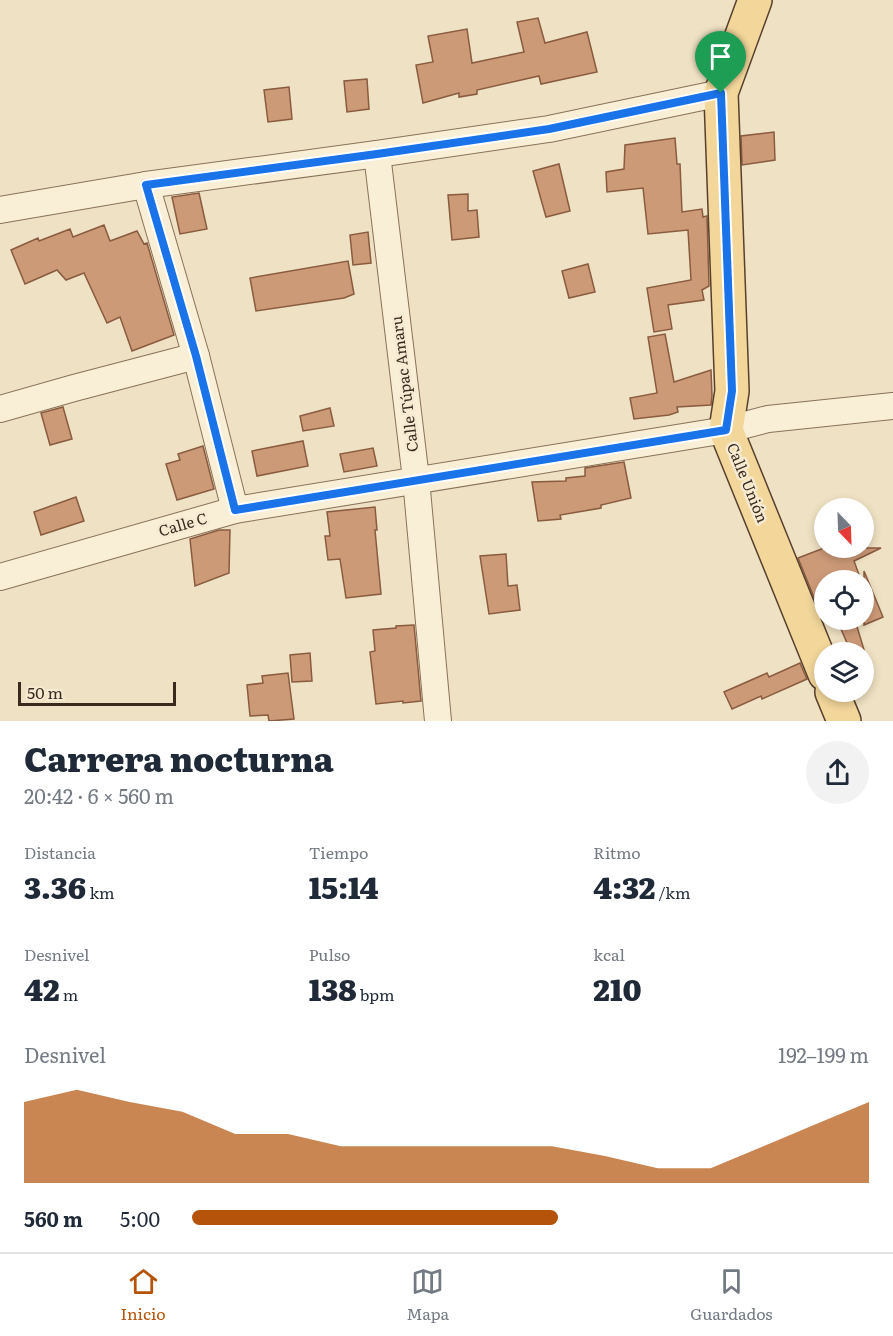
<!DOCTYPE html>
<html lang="es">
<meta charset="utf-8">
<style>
:root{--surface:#fff;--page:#f2f2f3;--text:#1f2937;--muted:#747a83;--line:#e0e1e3;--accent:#b45309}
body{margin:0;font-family:Literata,serif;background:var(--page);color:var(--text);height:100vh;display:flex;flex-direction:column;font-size:22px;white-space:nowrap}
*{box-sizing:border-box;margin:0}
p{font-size:20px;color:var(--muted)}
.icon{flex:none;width:33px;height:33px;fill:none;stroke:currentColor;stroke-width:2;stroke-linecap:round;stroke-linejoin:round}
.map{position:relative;height:721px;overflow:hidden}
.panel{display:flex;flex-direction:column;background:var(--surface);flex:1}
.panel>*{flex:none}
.needle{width:39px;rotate:157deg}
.tools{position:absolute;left:814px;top:498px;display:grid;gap:12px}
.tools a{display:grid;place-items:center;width:60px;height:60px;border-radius:50%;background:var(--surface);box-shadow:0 3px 9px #0003;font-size:30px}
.scale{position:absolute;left:18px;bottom:15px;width:158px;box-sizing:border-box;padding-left:6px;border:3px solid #392a1e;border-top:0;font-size:16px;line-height:21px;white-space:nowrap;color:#392a1e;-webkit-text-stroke:4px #f6ebd2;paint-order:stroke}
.pin{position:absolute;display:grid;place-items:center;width:51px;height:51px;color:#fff;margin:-62px -26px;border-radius:50% 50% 50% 0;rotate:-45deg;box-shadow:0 0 6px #0007}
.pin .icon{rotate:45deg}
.round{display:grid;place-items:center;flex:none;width:63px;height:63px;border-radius:32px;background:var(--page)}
.overview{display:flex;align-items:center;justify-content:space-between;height:102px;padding:0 24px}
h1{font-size:33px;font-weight:800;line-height:45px}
.stats{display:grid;grid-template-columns:repeat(3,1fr);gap:9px;height:102px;padding:6px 24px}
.stats div{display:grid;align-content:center}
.stats b{font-size:30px;font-weight:800}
.stats small{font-size:16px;font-weight:400}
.stats p{font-size:16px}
.chart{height:168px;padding:12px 24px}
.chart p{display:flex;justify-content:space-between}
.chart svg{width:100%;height:108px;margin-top:6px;fill:var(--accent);opacity:.7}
ul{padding:0 24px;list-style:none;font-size:20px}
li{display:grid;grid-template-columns:96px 72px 1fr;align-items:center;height:45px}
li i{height:15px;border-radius:8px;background:var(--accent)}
.tabs{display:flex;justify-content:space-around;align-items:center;height:84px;border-top:2px solid var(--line);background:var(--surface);font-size:16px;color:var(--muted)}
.tabs a{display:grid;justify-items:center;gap:3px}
.tabs .current{color:var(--accent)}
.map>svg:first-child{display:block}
.building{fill:#cd9a78;stroke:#895b3f;stroke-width:1.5}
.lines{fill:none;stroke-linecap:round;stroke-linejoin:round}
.minor-casing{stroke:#897259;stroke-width:28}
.major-casing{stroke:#57402e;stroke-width:36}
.minor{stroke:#f9eed6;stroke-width:26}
.major{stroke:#f2d69a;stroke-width:33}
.route-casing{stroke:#fff;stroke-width:12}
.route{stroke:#1a73e8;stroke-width:8}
.labels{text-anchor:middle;stroke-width:5;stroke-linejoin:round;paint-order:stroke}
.street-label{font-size:15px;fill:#392a1e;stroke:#f6ebd2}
</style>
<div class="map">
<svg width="893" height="721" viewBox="0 0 893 721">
<rect width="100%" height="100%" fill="#efe1c3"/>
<g class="building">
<path d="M538,18L545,43L587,32L597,72L541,84L539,76L477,90V94L459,97V93L423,103L416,65L433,62L428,36L467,29L472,63L524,52L517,22Z"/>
<path d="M367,79L369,109L347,112L344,81Z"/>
<path d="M289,87L292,119L268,122L264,90Z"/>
<path d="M774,132L775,160L742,165L741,136Z"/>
<path d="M675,138L677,164H680L682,212L702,209L703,217L707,216L709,286L702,290L704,300L668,305L672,329L654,332L647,288L691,280L688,230L648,234L643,188L607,192L606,172L624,169L625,145Z"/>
<path d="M559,164L570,211L546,217L533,171Z"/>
<path d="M199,193L207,229L180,234L172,197Z"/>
<path d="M468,194V211L477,210L479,237L452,240L448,195Z"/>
<path d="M104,225L110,241L137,231L144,244L147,243L174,335L132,351L120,317L107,323L84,273L66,280L57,270L25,284L11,250L38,238L39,241L70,229L73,237Z"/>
<path d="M368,232L371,263L353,265L350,235Z"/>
<path d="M348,261L354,294L344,298L256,311L250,278Z"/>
<path d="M588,264L595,292L569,298L562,271Z"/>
<path d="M665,334L674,382L711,370L712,396L711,405L677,407L678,412L669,415L634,419L630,398L657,393L648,337Z"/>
<path d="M63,407L72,439L50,445L41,413Z"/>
<path d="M330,408L334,426L303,431L300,416Z"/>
<path d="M303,441L308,466L257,476L252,451Z"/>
<path d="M203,446L214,489L177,500L166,464L180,460L178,454Z"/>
<path d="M373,448L377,466L344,472L340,454Z"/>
<path d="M624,462L631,498L601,505V508L560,515L561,519L538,521L532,482L566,481V478L585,476V468Z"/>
<path d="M76,497L84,521L41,535L34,512Z"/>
<path d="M375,507L377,530H375L381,594L346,598L340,559L328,560L325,536H330L327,512Z"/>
<path d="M219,530H230L229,573L195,586L190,539Z"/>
<path d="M824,548H881L854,561L861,580H825V597L815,600L798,558Z"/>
<path d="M506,554L508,586L517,585L520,610L489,614L480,556Z"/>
<path d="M864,571L883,617L864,625Z"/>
<path d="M837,620H855L868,663L864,664V652H851Z"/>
<path d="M414,625L421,701L403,703V701L376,704L370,652L375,651L373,630L396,628V626Z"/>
<path d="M310,653L312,681L292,682L290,655Z"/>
<path d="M800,663L807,679L762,699L761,696L732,709L724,692L767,673L769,677Z"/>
<path d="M288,673L294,719L269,721L268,715L250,716L247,685L263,683L262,676Z"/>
</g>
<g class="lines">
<defs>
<g id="minor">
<path d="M377,154L416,479L438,721"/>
<path d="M146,185L196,356L235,510"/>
<path d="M0,210L146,185L377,154L549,129L721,93"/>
<path d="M0,409L74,388L196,356"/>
<path d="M0,577L235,510L726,430L768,419L893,406"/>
</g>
<g id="major">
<path d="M755,0L721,93L732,391L726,430L825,674"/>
<path d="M832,692L844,721"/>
</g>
</defs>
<use href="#minor" class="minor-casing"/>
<use href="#major" class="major-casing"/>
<use href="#minor" class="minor"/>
<use href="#major" class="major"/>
</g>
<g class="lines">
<defs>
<path id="route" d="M721,93L732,391L726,430L235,510L196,356L146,185L377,154L549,129Z"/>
</defs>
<use href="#route" class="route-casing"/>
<use href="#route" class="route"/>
</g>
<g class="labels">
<g class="street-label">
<text transform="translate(405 384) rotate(-97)" y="5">Calle Túpac Amaru</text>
<text transform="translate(747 483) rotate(68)" y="5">Calle Unión</text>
<text transform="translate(183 525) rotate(-16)" y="5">Calle C</text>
</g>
</g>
</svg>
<div class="tools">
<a><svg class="needle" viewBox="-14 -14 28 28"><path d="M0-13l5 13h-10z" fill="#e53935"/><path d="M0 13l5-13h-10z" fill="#747a83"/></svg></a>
<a><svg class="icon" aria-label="locate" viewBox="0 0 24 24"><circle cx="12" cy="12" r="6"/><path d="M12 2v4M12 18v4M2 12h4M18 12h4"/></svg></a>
<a><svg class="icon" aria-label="layers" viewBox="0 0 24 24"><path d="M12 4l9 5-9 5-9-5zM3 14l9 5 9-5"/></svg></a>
</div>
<div class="scale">50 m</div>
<div class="pin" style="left:721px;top:93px;background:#1e9e55"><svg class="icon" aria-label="arrive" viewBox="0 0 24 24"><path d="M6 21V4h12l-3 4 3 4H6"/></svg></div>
</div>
<section class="panel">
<div class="overview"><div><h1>Carrera nocturna</h1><p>20:42 · 6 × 560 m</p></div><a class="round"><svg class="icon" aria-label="share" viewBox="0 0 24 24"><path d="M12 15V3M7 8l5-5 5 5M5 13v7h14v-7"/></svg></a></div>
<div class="stats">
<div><p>Distancia</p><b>3.36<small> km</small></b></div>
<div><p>Tiempo</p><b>15:14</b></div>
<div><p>Ritmo</p><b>4:32<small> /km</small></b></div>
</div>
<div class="stats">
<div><p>Desnivel</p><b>42<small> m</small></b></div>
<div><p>Pulso</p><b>138<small> bpm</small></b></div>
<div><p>kcal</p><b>210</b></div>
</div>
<div class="chart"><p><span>Desnivel</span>192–199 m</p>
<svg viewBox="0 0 160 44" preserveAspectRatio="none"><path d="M0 44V11L10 6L20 11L30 15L40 24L50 24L60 29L70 29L80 29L90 29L100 29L110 33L120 38L130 38L140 29L150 20L160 11V44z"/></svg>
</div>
<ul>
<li><b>560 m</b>5:00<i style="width:54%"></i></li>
</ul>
</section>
<nav class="tabs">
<a class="current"><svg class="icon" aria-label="home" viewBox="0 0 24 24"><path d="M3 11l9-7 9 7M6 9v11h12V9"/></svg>Inicio</a>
<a><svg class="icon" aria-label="map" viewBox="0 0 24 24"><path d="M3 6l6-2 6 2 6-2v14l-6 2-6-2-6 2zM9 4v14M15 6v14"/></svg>Mapa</a>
<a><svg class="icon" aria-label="saved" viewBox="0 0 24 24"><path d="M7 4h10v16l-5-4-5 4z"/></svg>Guardados</a>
</nav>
